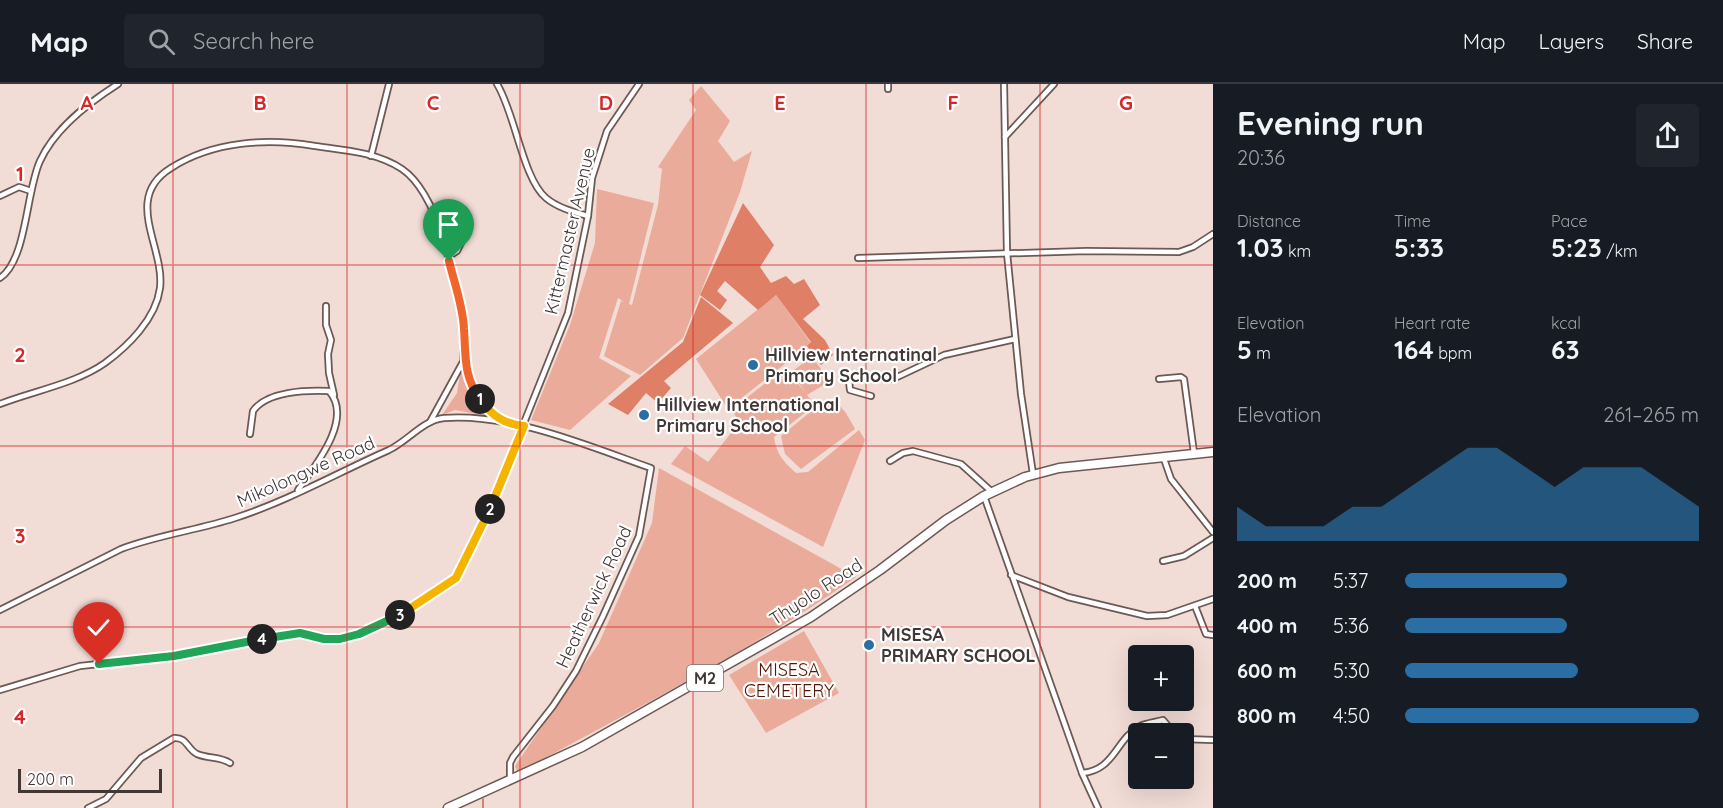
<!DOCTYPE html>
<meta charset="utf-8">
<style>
:root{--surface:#171b24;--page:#20242c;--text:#f1f3f6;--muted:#9ea1a6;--line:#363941;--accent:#2a6ea3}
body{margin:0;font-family:Quicksand,sans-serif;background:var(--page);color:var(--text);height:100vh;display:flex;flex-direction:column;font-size:22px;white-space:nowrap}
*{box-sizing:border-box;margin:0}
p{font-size:20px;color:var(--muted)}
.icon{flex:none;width:33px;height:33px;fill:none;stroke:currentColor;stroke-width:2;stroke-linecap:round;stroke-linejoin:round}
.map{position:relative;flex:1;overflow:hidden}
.details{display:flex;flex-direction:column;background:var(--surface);width:510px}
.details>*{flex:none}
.buttons{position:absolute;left:1128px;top:561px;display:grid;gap:12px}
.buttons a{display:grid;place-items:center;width:66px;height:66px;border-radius:6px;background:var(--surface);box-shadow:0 6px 24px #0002;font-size:30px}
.scale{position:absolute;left:18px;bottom:15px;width:144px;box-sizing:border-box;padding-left:6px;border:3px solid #413836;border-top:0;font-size:16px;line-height:21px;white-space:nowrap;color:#413836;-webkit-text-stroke:4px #fff;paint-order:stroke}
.pin{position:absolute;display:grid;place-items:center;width:51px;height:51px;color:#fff;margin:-62px -26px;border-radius:50% 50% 50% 0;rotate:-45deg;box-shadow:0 0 6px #0007}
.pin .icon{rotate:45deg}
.km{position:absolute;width:30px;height:30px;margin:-15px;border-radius:50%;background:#222;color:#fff;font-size:16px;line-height:30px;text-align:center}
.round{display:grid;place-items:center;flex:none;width:63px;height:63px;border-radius:6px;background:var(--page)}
.overview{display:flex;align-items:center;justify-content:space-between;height:102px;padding:0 24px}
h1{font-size:33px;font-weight:700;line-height:45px}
.metrics{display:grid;grid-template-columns:repeat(3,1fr);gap:9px;height:102px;padding:6px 24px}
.metrics div{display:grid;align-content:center}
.metrics b{font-size:26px;font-weight:700}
.metrics small{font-size:16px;font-weight:400}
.metrics p{font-size:16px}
.chart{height:168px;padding:12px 24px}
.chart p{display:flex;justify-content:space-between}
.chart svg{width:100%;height:108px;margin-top:6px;fill:var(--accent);opacity:.7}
ul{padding:0 24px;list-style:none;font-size:20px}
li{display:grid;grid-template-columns:96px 72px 1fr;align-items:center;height:45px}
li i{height:15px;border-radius:8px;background:var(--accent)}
header{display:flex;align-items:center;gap:36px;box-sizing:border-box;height:84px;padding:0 30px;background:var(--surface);border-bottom:2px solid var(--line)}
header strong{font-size:28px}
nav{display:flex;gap:33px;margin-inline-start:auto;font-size:21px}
.search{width:420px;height:54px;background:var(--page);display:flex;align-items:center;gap:15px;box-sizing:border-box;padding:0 21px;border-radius:6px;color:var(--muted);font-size:22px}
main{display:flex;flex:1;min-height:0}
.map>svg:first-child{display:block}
.green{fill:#eaab9a}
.forest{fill:#de7f66}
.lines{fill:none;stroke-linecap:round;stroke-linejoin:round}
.stream{stroke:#c56950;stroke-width:1.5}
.street-casing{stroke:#6c5954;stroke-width:8}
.highway-casing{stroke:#6c5954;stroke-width:11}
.street{stroke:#fff;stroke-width:4.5}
.highway{stroke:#fff;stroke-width:8}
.split-1-casing{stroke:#fff;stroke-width:12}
.split-2-casing{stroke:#fff;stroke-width:12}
.split-3-casing{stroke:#fff;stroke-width:12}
.split-4-casing{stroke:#fff;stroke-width:12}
.split-5-casing{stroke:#fff;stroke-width:12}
.split-1{stroke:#f0652b;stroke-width:8}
.split-2{stroke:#f5b400;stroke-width:8}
.split-3{stroke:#f5b400;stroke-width:8}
.split-4{stroke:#22a559;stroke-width:8}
.split-5{stroke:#22a559;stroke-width:8}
.grid{fill:none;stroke:#d62828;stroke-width:1.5;stroke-opacity:0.55}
.poi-dot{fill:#2a6ea3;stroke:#fff;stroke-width:2}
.labels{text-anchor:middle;stroke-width:4.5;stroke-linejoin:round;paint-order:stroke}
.shield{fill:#fff;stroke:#7a7472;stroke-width:1.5}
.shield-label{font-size:16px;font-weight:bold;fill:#413836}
.street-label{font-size:18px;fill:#413836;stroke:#fff}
.poi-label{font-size:18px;font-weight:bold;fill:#413836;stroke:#fff;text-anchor:start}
.park-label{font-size:18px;fill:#521706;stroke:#fff}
.grid-label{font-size:20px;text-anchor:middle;font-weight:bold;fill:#d62828;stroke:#fff;stroke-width:4.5;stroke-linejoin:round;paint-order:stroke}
</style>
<header>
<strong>Map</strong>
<div class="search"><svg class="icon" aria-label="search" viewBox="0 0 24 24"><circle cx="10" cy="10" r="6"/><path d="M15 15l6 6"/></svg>Search here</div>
<nav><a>Map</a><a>Layers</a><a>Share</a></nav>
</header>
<main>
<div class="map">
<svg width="1213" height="724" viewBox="0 0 1213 724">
<rect width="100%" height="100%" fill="#f2dcd6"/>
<g class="green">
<path d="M701,2L730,37L718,57L734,78L752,67L740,108L683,254L640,291L604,272L621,217L624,218L618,214L599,274L631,292L570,346L531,336L570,241L595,159L597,105L654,119L629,220L632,221L658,121L662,85L658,83L696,26L689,16Z"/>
<path d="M776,211L811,259L728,325L696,275Z"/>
<path d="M812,273L830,297L807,311L815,321L774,353C776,370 784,378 796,389L808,388L859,346L865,356L823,463L671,380L685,362L708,378L739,339L732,325L785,284L806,309L791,288Z"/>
<path d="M461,284L467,300L487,332L455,326L442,331L457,309Z"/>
<path d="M826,315H834L846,329L855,345L801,385L785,370L781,352Z"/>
<path d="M659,384L856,493C749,568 632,626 518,689L515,682L599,559L652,439Z"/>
<path d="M804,547L839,609L766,649L729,591Z"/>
</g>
<g class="forest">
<path d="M743,119L774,161L760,183L771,199L786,192L794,200L804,195L820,221L803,235L825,256L833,271L821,281L807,262L811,258L776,211L758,226L725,197L717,207L727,216L720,226L700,211Z"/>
<path d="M701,213L733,239L664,297L671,304L658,319L646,309L628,331L608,320L683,258Z"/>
</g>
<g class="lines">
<path class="stream" d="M483,715V724"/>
<defs>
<g id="street">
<path d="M497,0C515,29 523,95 546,114C558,124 574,128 588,132"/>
<path d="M1004,0L1007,169L1021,310L1033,390"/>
<path d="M888,5V0"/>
<path d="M1005,53L1054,0"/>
<path d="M371,72L389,0"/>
<path d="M0,112L19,103L31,107"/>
<path d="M448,173L457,167L466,149"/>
<path d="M858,174L1086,167L1179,168L1193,163L1213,150"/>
<path d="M0,194C27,176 26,107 40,77C55,44 88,19 118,0"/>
<path d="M326,222V241L331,256L328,270L329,289L334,311"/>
<path d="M1159,295L1181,293L1184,295L1194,369"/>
<path d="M871,312L850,306L849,297L856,292L893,295L944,271L1015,255"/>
<path d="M0,320C33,307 75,300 105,279C128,262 156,235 160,204C165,163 122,114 171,84C213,57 267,54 315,62C343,66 377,68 402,85C439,110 457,199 464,241C465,250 463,260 463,268C463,299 483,322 506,339"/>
<path d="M430,338L464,276"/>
<path d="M250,350L253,327C267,307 307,306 329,307C354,335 315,382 298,406"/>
<path d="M1163,372L1171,395L1213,448"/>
<path d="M890,377L903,369L913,367L961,380L992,408"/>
<path d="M984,412L1082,689L1098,724"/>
<path d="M1163,477L1184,472L1213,454"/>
<path d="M1011,491L1068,513L1147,532L1167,531L1213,515"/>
<path d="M1195,522L1206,550L1213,551"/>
<path d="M0,526L121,465C158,451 198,446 235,434C288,417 339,388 389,366C408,357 423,336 444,334C512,329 588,362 651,384L639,452L603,532L576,587L553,622L513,673L510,679V696"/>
<path d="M0,606L80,582L174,572L300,549L327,556L359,550L398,532L449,500L456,494L479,451L568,229L588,132L592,94L607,47L639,0"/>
<path d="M1184,655L1213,656"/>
<path d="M1082,689C1115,686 1115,656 1140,642C1146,639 1156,638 1163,636L1175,650"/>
<path d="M88,724L106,715L141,674L174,654C187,653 187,665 197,670C209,675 219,672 230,679"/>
</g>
<path id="highway" d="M448,724L582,663L811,533L880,486L946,436L984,412L1025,393L1059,384L1213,368"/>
</defs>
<use href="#street" class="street-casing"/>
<use href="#highway" class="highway-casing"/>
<use href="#street" class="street"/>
<use href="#highway" class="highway"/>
</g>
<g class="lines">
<defs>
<path id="split-1" d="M449,177C454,198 463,222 464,245C466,271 463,292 480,315"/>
<path id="split-2" d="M480,315C492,332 504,340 524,342L490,425"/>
<path id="split-3" d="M400,531L456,494L490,425"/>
<path id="split-4" d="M262,555L300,549L324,555H340L359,550L400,531"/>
<path id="split-5" d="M99,580L174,572L262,555"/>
</defs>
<use href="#split-1" class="split-1-casing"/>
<use href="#split-2" class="split-2-casing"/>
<use href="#split-3" class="split-3-casing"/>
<use href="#split-4" class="split-4-casing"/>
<use href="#split-5" class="split-5-casing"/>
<use href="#split-1" class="split-1"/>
<use href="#split-2" class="split-2"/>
<use href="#split-3" class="split-3"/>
<use href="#split-4" class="split-4"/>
<use href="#split-5" class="split-5"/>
</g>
<path class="grid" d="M173,0V724M347,0V724M520,0V724M693,0V724M866,0V724M1040,0V724M0,181H1213M0,362H1213M0,543H1213"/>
<g class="poi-dot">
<circle cx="753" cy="281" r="6"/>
<circle cx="644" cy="331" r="6"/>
<circle cx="869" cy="561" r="6"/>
</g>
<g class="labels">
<rect class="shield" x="687" y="581" width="36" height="26" rx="4.5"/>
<g class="shield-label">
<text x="705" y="600">M2</text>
</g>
<g class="street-label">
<text transform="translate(570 147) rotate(-77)" y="6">Kittermaster Avenue</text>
<text transform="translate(306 388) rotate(-24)" y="6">Mikolongwe Road</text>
<text transform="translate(816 508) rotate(-33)" y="6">Thyolo Road</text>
<text transform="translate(594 513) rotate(-65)" y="6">Heatherwick Road</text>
</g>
<g class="poi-label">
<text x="765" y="277">Hillview Internatinal<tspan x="765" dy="21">Primary School</tspan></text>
<text x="656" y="327">Hillview International<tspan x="656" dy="21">Primary School</tspan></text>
<text x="881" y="557">MISESA<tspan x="881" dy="21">PRIMARY SCHOOL</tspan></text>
</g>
<g class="park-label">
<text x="789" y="592">MISESA<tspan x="789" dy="21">CEMETERY</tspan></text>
</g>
</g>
<g class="grid-label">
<text x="87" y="26">A</text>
<text x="260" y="26">B</text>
<text x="433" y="26">C</text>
<text x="606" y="26">D</text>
<text x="780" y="26">E</text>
<text x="953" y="26">F</text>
<text x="1126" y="26">G</text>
<text x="20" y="97">1</text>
<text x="20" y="278">2</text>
<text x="20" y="459">3</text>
<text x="20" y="640">4</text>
</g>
</svg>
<div class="buttons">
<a>+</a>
<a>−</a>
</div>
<div class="scale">200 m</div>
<div class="pin" style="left:449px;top:177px;background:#1e9e55"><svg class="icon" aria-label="arrive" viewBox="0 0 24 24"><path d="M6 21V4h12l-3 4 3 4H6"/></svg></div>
<div class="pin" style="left:99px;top:580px;background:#d93025"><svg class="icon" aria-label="check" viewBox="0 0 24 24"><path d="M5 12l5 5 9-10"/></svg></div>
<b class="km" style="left:480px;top:315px">1</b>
<b class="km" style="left:490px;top:425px">2</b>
<b class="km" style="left:400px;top:531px">3</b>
<b class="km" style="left:262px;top:555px">4</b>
</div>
<section class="details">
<div class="overview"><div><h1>Evening run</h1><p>20:36</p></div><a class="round"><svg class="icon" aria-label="share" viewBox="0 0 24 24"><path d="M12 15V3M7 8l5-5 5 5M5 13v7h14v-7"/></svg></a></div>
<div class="metrics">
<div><p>Distance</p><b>1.03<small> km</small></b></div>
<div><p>Time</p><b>5:33</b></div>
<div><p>Pace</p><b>5:23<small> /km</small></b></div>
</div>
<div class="metrics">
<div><p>Elevation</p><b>5<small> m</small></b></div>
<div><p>Heart rate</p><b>164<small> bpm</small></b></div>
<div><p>kcal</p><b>63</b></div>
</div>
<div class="chart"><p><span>Elevation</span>261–265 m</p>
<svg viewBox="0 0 160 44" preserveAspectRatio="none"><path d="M0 44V30L10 38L20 38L30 38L40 30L50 30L60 22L70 14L80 6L90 6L100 14L110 22L120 14L130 14L140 14L150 22L160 30V44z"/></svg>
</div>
<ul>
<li><b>200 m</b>5:37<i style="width:55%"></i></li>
<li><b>400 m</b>5:36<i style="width:55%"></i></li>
<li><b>600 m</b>5:30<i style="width:59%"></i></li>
<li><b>800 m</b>4:50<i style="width:100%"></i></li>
</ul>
</section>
</main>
